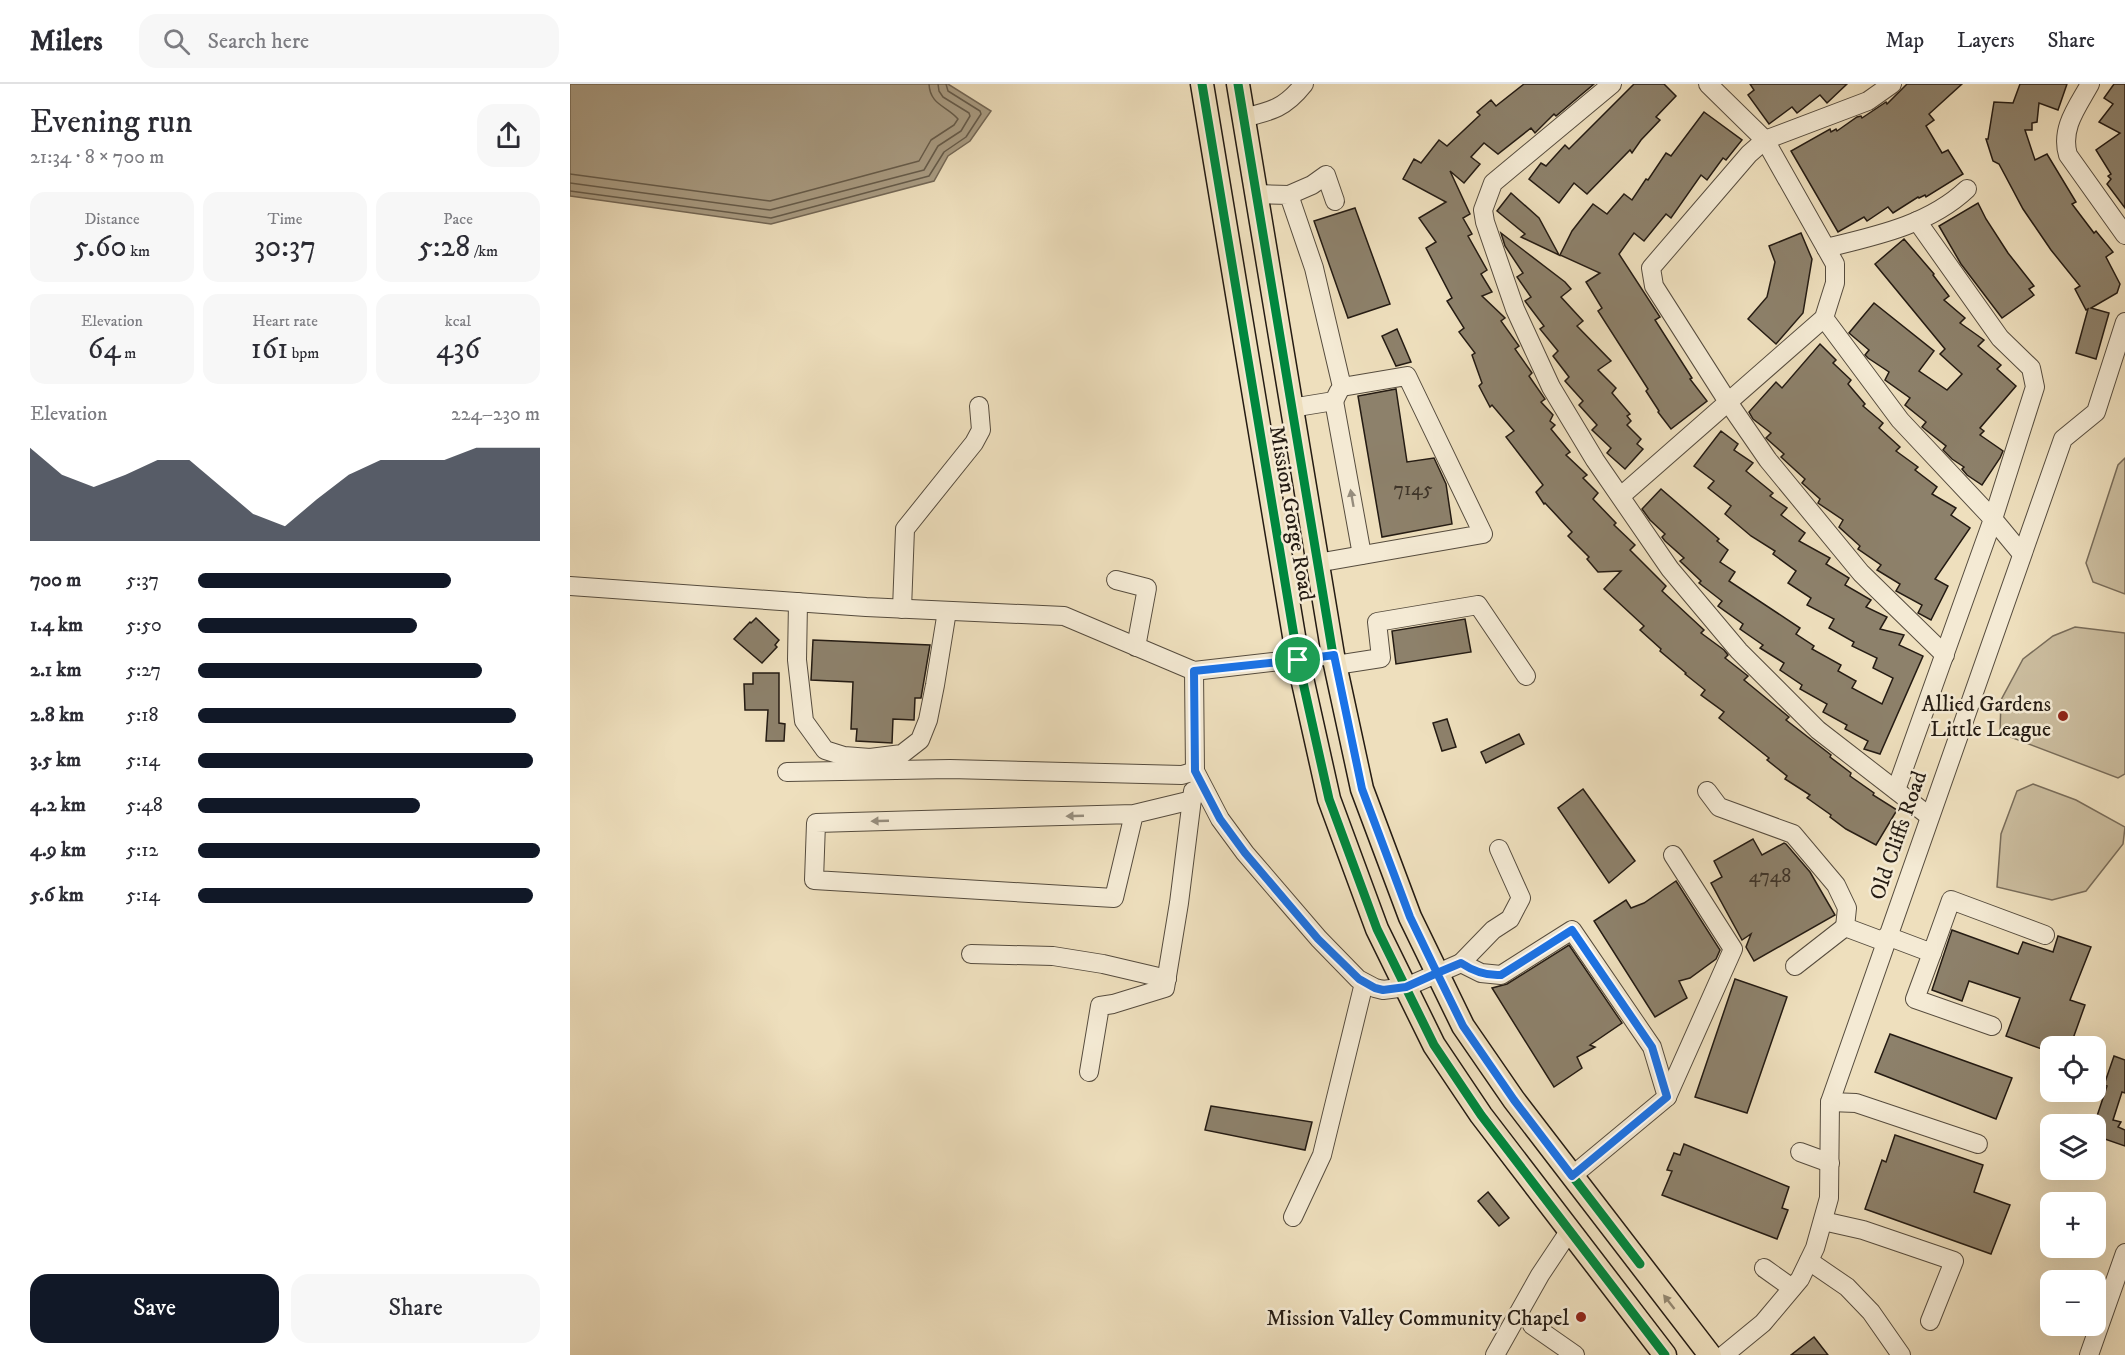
<!DOCTYPE html>
<meta charset="utf-8">
<style>
:root{--surface:#fff;--page:#f7f7f7;--text:#2b2b33;--muted:#7c7c81;--line:#e1e1e2;--accent:#111827}
body{margin:0;font-family:"IM FELL DW Pica",serif;background:var(--page);color:var(--text);height:100vh;display:flex;flex-direction:column;font-size:22px;white-space:nowrap}
*{box-sizing:border-box;margin:0}
p{font-size:20px;color:var(--muted)}
.icon{flex:none;width:33px;height:33px;fill:none;stroke:currentColor;stroke-width:2;stroke-linecap:round;stroke-linejoin:round}
.map{position:relative;flex:1;overflow:hidden}
.drawer{display:flex;flex-direction:column;background:var(--surface);width:570px}
.drawer>*{flex:none}
.buttons{position:absolute;left:1470px;top:952px;display:grid;gap:12px}
.buttons a{display:grid;place-items:center;width:66px;height:66px;border-radius:12px;background:var(--surface);box-shadow:0 6px 24px #0002;font-size:30px}
.pin{position:absolute;display:grid;place-items:center;width:51px;height:51px;color:#fff;margin:-26px;border:3px solid #fff;border-radius:50%;box-shadow:0 2px 6px #0007}
.round{display:grid;place-items:center;flex:none;width:63px;height:63px;border-radius:18px;background:var(--page)}
.head{display:flex;align-items:center;justify-content:space-between;height:102px;padding:0 30px}
h1{font-size:33px;font-weight:600;line-height:45px}
.figures{display:grid;grid-template-columns:repeat(3,1fr);gap:9px;height:102px;padding:6px 30px}
.figures div{display:grid;align-content:center;border-radius:15px;background:var(--page);text-align:center}
.figures b{font-size:30px;font-weight:600}
.figures small{font-size:16px;font-weight:400}
.figures p{font-size:16px}
.chart{height:168px;padding:12px 30px}
.chart p{display:flex;justify-content:space-between}
.chart svg{width:100%;height:108px;margin-top:6px;fill:var(--accent);opacity:.7}
.button{display:flex;gap:12px;margin-top:auto;padding:12px 30px}
.button a{flex:1;height:69px;border-radius:18px;background:var(--accent);color:#fff;font-size:24px;font-weight:600;line-height:69px;text-align:center}
.button a+a{background:var(--page);color:var(--text)}
ul{padding:0 30px;list-style:none;font-size:20px}
li{display:grid;grid-template-columns:96px 72px 1fr;align-items:center;height:45px}
li i{height:15px;border-radius:8px;background:var(--accent)}
header{display:flex;align-items:center;gap:36px;box-sizing:border-box;height:84px;padding:0 30px;background:var(--surface);border-bottom:2px solid var(--line)}
header strong{font-size:28px}
nav{display:flex;gap:33px;margin-inline-start:auto;font-size:21px}
.search{width:420px;height:54px;background:var(--page);display:flex;align-items:center;gap:15px;box-sizing:border-box;padding:0 21px;border-radius:18px;color:var(--muted);font-size:22px}
main{display:flex;flex:1;min-height:0}
.map>svg:first-child{display:block}
.green{fill:#ccbea0;stroke:#786c5a;stroke-width:1.5}
.water{fill:#a99c83;stroke:#746856;stroke-width:1.5}
.lines{fill:none;stroke-linecap:round;stroke-linejoin:round}
.shore{stroke:#665c4b;stroke-width:1.5}
.building{fill:#8d816b;stroke:#241b13;stroke-width:1.5}
.minor-casing{stroke:#564c3e;stroke-width:20}
.major-casing{stroke:#241b13;stroke-width:25}
.minor{stroke:#f4ead4;stroke-width:18}
.major{stroke:#eedfbd;stroke-width:22}
.cycleway-casing{stroke:#f4ead4;stroke-width:13}
.cycleway{stroke:#00873e;stroke-width:9}
.oneway{fill:#968d7d}
.oneway2{fill:#938770}
.route-casing{stroke:#fff;stroke-width:12}
.route{stroke:#1a73e8;stroke-width:8}
.poi-dot{fill:#8f2418;stroke:#f4ead4;stroke-width:2}
.labels{text-anchor:middle;stroke-width:5;stroke-linejoin:round;paint-order:stroke}
.number-label{font-size:20px;fill:#3e3429}
.street-label{font-size:22px;fill:#241b13;stroke:#f4ead4}
.poi-label{font-size:22px;fill:#241b13;stroke:#f4ead4;text-anchor:end}
</style>
<header>
<strong>Milers</strong>
<div class="search"><svg class="icon" aria-label="search" viewBox="0 0 24 24"><circle cx="10" cy="10" r="6"/><path d="M15 15l6 6"/></svg>Search here</div>
<nav><a>Map</a><a>Layers</a><a>Share</a></nav>
</header>
<main>
<section class="drawer">
<div class="head"><div><h1>Evening run</h1><p>21:34 · 8 × 700 m</p></div><a class="round"><svg class="icon" aria-label="share" viewBox="0 0 24 24"><path d="M12 15V3M7 8l5-5 5 5M5 13v7h14v-7"/></svg></a></div>
<div class="figures">
<div><p>Distance</p><b>5.60<small> km</small></b></div>
<div><p>Time</p><b>30:37</b></div>
<div><p>Pace</p><b>5:28<small> /km</small></b></div>
</div>
<div class="figures">
<div><p>Elevation</p><b>64<small> m</small></b></div>
<div><p>Heart rate</p><b>161<small> bpm</small></b></div>
<div><p>kcal</p><b>436</b></div>
</div>
<div class="chart"><p><span>Elevation</span>224–230 m</p>
<svg viewBox="0 0 160 44" preserveAspectRatio="none"><path d="M0 44V6L10 17L20 22L30 17L40 11L50 11L60 22L70 33L80 38L90 27L100 17L110 11L120 11L130 11L140 6L150 6L160 6V44z"/></svg>
</div>
<ul>
<li><b>700 m</b>5:37<i style="width:74%"></i></li>
<li><b>1.4 km</b>5:50<i style="width:64%"></i></li>
<li><b>2.1 km</b>5:27<i style="width:83%"></i></li>
<li><b>2.8 km</b>5:18<i style="width:93%"></i></li>
<li><b>3.5 km</b>5:14<i style="width:98%"></i></li>
<li><b>4.2 km</b>5:48<i style="width:65%"></i></li>
<li><b>4.9 km</b>5:12<i style="width:100%"></i></li>
<li><b>5.6 km</b>5:14<i style="width:98%"></i></li>
</ul>
<div class="button"><a>Save</a><a>Share</a></div>
</section>
<div class="map">
<svg width="1555" height="1271" viewBox="0 0 1555 1271">
<rect width="100%" height="100%" fill="#eedfbd"/>
<filter id="stains"><feTurbulence type="fractalNoise" baseFrequency=".00333" numOctaves="4"/><feColorMatrix values="0 0 0 0 .2 0 0 0 0 .09 0 0 0 0 .02 0 0 0 .5 -.17"/></filter>
<radialGradient id="worn" r=".72"><stop offset=".6" stop-color="#630" stop-opacity="0"/><stop offset="1" stop-color="#630" stop-opacity=".3"/></radialGradient>
<g class="green">
<path d="M1555,374V510L1523,498L1516,479L1548,381Z"/>
<path d="M1505,543L1555,549V690L1548,694L1430,649L1431,616L1453,575L1483,552Z"/>
<path d="M1463,700L1506,716L1555,743L1553,760L1516,807L1482,816L1427,803L1431,750L1447,707Z"/>
</g>
<path class="water" d="M0,0H378L421,27L400,57L378,72L364,97L201,140L0,112Z"/>
<g class="lines">
<g class="shore">
<path d="M0,90L200,117L349,77L361,56L384,41L388,35C377,22 360,21 359,0"/>
<path d="M0,99L200,126L354,86L368,62L391,47L400,32L399,29L373,13L369,7L368,0"/>
<path d="M0,107L201,134L359,92L374,68L396,53L411,30L410,27L378,7L376,0"/>
</g>
</g>
<g class="building">
<path d="M954,0H1024L986,32L984,30L965,49L961,44L928,70L914,59L901,73L910,80L894,99L880,87L900,130L893,134L902,150L898,152L917,186L911,190L922,208L912,212L935,234L931,237L949,262L945,265L962,289L959,292L975,315L971,318L983,331L980,337L985,341L981,345L1000,368L996,371L1017,391L1013,394L1028,409L1023,415L1046,439L1044,441L1065,461L1060,466L1096,502L1092,507L1134,546L1131,549L1154,566L1158,571L1155,574L1178,592L1174,596L1219,633L1216,636L1261,671L1260,673L1281,689L1280,692L1304,709L1303,711L1327,726L1306,761L1276,745L1260,733L1261,731L1237,714L1240,711L1215,695L1217,692L1197,676L1199,674L1149,634L1154,628L1131,611L1135,606L1115,590L1116,589L1090,567L1091,565L1070,546L1074,542L1034,505L1051,487L1028,488L1017,475L1019,473L998,452L1002,448L975,419L974,420L966,408L973,401L936,353L944,347L922,321L920,323L909,302L912,299L902,271L905,269L889,248L894,244L877,217L882,214L856,164L866,158L849,134L876,118L833,95L844,75L851,79L869,56L877,62L910,31L907,28L921,16L926,22Z"/>
<path d="M1064,0H1094L1106,12L1086,33L1090,36L1071,56L1062,69L1060,66L1017,110L1004,99L989,119L959,95L971,79L976,82L995,61L999,65Z"/>
<path d="M1180,0H1277L1257,19L1250,11L1227,29L1222,23L1199,40L1178,11L1184,6Z"/>
<path d="M1337,0H1392L1359,30L1364,36L1356,42L1372,69L1378,66L1393,90L1356,113L1355,111L1349,114L1348,113L1323,129L1318,123L1297,137L1294,133L1268,148L1221,67L1260,45L1261,48L1266,45L1267,47L1287,33L1291,32L1292,34L1316,18L1317,20Z"/>
<path d="M1450,0H1497L1488,26L1469,19L1467,38L1462,39V46H1455L1465,76L1477,70L1506,118L1502,120L1524,149L1526,147L1543,168L1536,173L1550,200L1547,209L1521,224L1539,229L1526,275L1506,269L1518,225L1516,226L1505,205L1510,202L1481,166L1453,125L1429,80L1423,77L1416,55H1418L1424,18L1443,19Z"/>
<path d="M1544,0H1555V124L1537,100L1541,95L1538,92L1541,90L1526,66L1550,49L1529,38L1543,20L1534,14Z"/>
<path d="M1134,28L1172,56L1156,76L1153,74L1137,96L1131,91L1101,134L1096,130L1074,157L1064,149L1049,170L1090,233L1085,236L1122,294L1120,295L1137,317L1101,345L1088,328L1089,327L1076,307L1078,305L1028,227L1032,224L1016,198L1030,189L990,171L1002,147L1023,120L1037,130L1054,110L1062,116L1076,95L1078,96L1096,69L1101,72Z"/>
<path d="M941,109L969,134L989,171L951,153L955,150L927,127Z"/>
<path d="M1408,119L1416,135L1438,169L1464,202L1459,205L1464,211L1432,234L1391,180L1369,142Z"/>
<path d="M785,124L820,220L778,234L744,137Z"/>
<path d="M931,149L995,198L1001,205L991,213L1013,237L1007,242L1041,277L1028,286L1046,304L1042,309L1060,330L1057,332L1061,337L1057,341L1071,355L1067,360L1073,365L1055,385L1037,369L1041,364L1022,346L1027,341L1009,321L1013,317L995,297L999,293L983,272L988,267L970,245L974,242L955,217L961,213L947,193L953,189L935,162Z"/>
<path d="M1231,149L1242,175L1233,229L1206,260L1178,235L1197,213L1205,178L1199,162Z"/>
<path d="M1334,155L1364,190L1363,191L1379,212L1374,216L1395,234L1390,239L1414,256L1408,262L1431,281L1427,285L1446,302L1410,344L1414,347L1410,351L1433,367L1430,374L1412,401L1397,391L1392,385L1394,383L1382,375L1373,366L1376,362L1352,343L1356,338L1335,321L1340,314L1315,296L1319,288L1298,274L1295,271L1299,266L1279,249L1304,219L1364,267L1349,287L1377,306L1392,290L1370,270L1375,265L1305,180Z"/>
<path d="M827,245L841,278L826,282L812,252Z"/>
<path d="M1250,260L1266,276L1263,279L1281,296L1278,300L1295,320L1293,322L1313,339L1309,344L1330,363L1326,367L1348,383L1345,386L1367,403L1362,410L1386,424L1381,431L1400,444L1365,495L1378,502L1361,536L1348,529L1352,521L1326,507L1330,500L1307,486L1311,481L1288,465L1290,462L1269,443L1273,436L1248,419L1250,415L1232,399L1235,395L1211,373L1214,370L1196,354L1201,349L1183,335L1179,328L1206,298L1212,304Z"/>
<path d="M826,305L837,378L864,374L876,400L882,440L812,453L788,312Z"/>
<path d="M1151,347L1168,360L1164,366L1183,379L1176,387L1203,409L1200,412L1217,424L1211,431L1235,449L1229,457L1260,474L1256,480L1279,494L1275,501L1301,516L1296,523L1317,533L1310,545L1334,551L1329,561L1353,572L1310,670L1294,665L1298,657L1275,645L1277,641L1253,628L1257,620L1230,605L1232,601L1210,586L1214,579L1190,564L1193,561L1170,545L1173,540L1148,522L1152,517L1129,499L1131,497L1110,477L1114,474L1095,457L1092,453L1095,450L1080,436L1072,425L1091,405L1149,455L1147,457L1158,466L1150,478L1165,488L1159,497L1230,544L1226,550L1244,562L1242,565L1271,581L1268,587L1286,597L1282,604L1312,620L1323,594L1303,584L1307,574L1282,562L1284,558L1259,544L1264,535L1237,521L1241,514L1218,499L1226,487L1203,470L1205,467L1181,452L1155,430L1161,422L1138,404L1144,397L1124,382Z"/>
<path d="M186,534L209,556L205,561L207,563L192,579L164,555L180,538L181,539Z"/>
<path d="M895,535L901,568L826,580L822,547Z"/>
<path d="M243,556L360,561L351,614H345L344,636L323,635L322,659L286,657L287,645H281L283,598L241,596Z"/>
<path d="M183,589H209V639L215,640L214,657H196L198,626H175L174,600H183Z"/>
<path d="M877,635L886,663L872,667L863,639Z"/>
<path d="M949,650L954,660L916,679L911,668Z"/>
<path d="M1013,705L1065,777L1039,799L988,724Z"/>
<path d="M1183,755L1192,771L1214,759L1216,760L1240,788L1265,831L1184,877L1176,863L1181,850L1172,856L1141,799L1152,793L1144,777Z"/>
<path d="M1106,797L1150,866L1146,875L1120,894L1109,897L1117,914L1085,933L1024,837L1056,816L1061,824L1074,819Z"/>
<path d="M1382,846L1448,870L1453,858L1483,868L1488,852L1521,863L1500,916L1515,921L1500,963H1480V968L1436,952L1450,914L1399,897L1392,917L1362,906Z"/>
<path d="M999,861L1052,939L1020,961L1025,963L1007,973L1012,984L984,1003L922,904L937,900Z"/>
<path d="M1165,895L1217,913L1177,1029L1125,1013Z"/>
<path d="M1320,950L1442,994L1426,1035L1305,988Z"/>
<path d="M1544,972L1555,976V1009L1552,1008L1543,1036L1551,1038L1548,1043L1555,1046V1062L1526,1052V1035L1537,1002L1534,1001Z"/>
<path d="M641,1022L742,1038L735,1066L635,1046Z"/>
<path d="M1325,1051L1413,1081L1404,1108L1440,1121L1421,1170L1295,1125L1312,1076L1316,1078Z"/>
<path d="M1114,1060L1219,1103L1212,1124L1218,1126L1207,1155L1092,1111L1102,1087L1097,1086L1104,1069L1110,1071Z"/>
<path d="M918,1108L939,1134L929,1142L908,1117Z"/>
<path d="M1244,1253L1258,1271H1221Z"/>
</g>
<g class="lines">
<defs>
<g id="minor">
<path d="M1042,0L923,99L913,126L915,138L945,225L981,303L1025,376L1100,485L1169,567L1248,646L1359,732"/>
<path d="M1322,0L1298,17L1195,56L1179,70L1081,184L1084,202L1158,318L1198,376L1291,489L1375,571"/>
<path d="M1520,0C1508,22 1490,44 1498,71L1555,151"/>
<path d="M673,34C702,27 715,24 734,0"/>
<path d="M686,110L719,111L744,184L772,303L837,292L913,450L747,479"/>
<path d="M719,111L742,101L756,91L765,117"/>
<path d="M1347,137L1430,254L1461,284L1465,303L1423,435L1452,470"/>
<path d="M1256,164C1305,152 1359,141 1397,105"/>
<path d="M1254,234L1330,336L1423,435L1326,706"/>
<path d="M764,317L792,471"/>
<path d="M721,324L764,317L769,307"/>
<path d="M1051,412L1254,234L1265,199V180L1195,56L1138,0"/>
<path d="M546,496L577,504L566,563"/>
<path d="M0,502L296,523L494,532L624,587L763,571"/>
<path d="M228,518L227,576L234,637L255,666L274,672L300,674L332,670L350,656L358,636L365,601L377,527"/>
<path d="M332,525L335,445L404,359L411,346L409,322"/>
<path d="M766,581L811,574L807,538L908,521L956,592"/>
<path d="M625,687L650,735L675,769L749,855L788,895L805,904L813,906L836,903L891,879L911,889L931,891L1002,846L1082,963L1097,1013L1002,1092"/>
<path d="M217,688L380,685L612,691L625,687L624,587"/>
<path d="M1137,707L1149,723L1223,750L1266,801L1277,824L1275,843L1315,858"/>
<path d="M564,730L544,814L244,796L246,739L564,730L622,716"/>
<path d="M1317,852L1362,869L1381,816L1475,851"/>
<path d="M1362,869L1345,915L1422,942"/>
<path d="M401,870L483,872L533,880L597,895"/>
<path d="M891,879L923,846L940,835L951,814L929,765"/>
<path d="M1225,882L1275,843"/>
<path d="M519,988L530,922L543,920L595,904L609,819L623,707"/>
<path d="M1097,1013L1163,865L1103,771"/>
<path d="M1260,1018L1286,1019L1408,1060"/>
<path d="M1230,1068L1260,1079"/>
<path d="M723,1133L752,1071L794,899"/>
<path d="M1253,1137L1293,1146L1384,1177L1360,1237"/>
<path d="M1239,1177L1277,1203L1301,1228L1331,1271"/>
<path d="M1194,1184L1222,1204"/>
<path d="M962,1241L1005,1271"/>
<path d="M925,1271L970,1191L1000,1146"/>
<path d="M1154,1271L1193,1239L1230,1195L1245,1164L1259,1114L1260,1018L1493,355L1526,328L1555,238"/>
<path d="M1519,1271L1555,1169"/>
</g>
<g id="major">
<path d="M632,0L728,576L759,715L807,845L864,961L911,1031L1095,1271"/>
<path d="M668,0L763,571L792,705L840,833L893,942L944,1016L1140,1271"/>
</g>
</defs>
<use href="#minor" class="minor-casing"/>
<use href="#major" class="major-casing"/>
<use href="#minor" class="minor"/>
<use href="#major" class="major"/>
<defs>
<g id="cycleway">
<path d="M632,0L728,576L759,715L807,845L864,961L911,1031L1095,1271"/>
<path d="M668,0L763,571L792,705L840,833L868,889"/>
<path d="M899,950L944,1016L1070,1180"/>
</g>
</defs>
<use href="#cycleway" class="cycleway-casing"/>
<use href="#cycleway" class="cycleway"/>
</g>
<defs><path id="oneway-solid" d="M-6-.8H1V-3.2L6.5 0L1 3.2V.8H-6Z" transform="scale(1.5)"/></defs>
<g class="oneway">
<use href="#oneway-solid" transform="translate(782 414) rotate(-100)"/>
<use href="#oneway-solid" transform="translate(505 732) rotate(178)"/>
<use href="#oneway-solid" transform="translate(310 737) rotate(178)"/>
</g>
<use class="oneway2" href="#oneway-solid" transform="translate(1099 1218) rotate(-128)"/>
<g class="lines">
<defs>
<path id="route" d="M728,576L624,587L625,687L650,735L675,769L748,855L789,895L805,904L813,906L836,903L867,889L893,942L944,1016L1002,1092L1097,1013L1082,963L1002,846L931,891C916,892 903,887 891,879L867,889L840,833L792,705L764,571L728,576"/>
</defs>
<use href="#route" class="route-casing"/>
<use href="#route" class="route"/>
</g>
<g class="poi-dot">
<circle cx="1493" cy="632" r="6"/>
<circle cx="1011" cy="1233" r="6"/>
</g>
<g class="labels">
<g class="number-label">
<text x="843" y="411">7145</text>
<text x="1200" y="798">4748</text>
</g>
<g class="street-label">
<text transform="translate(723 429) rotate(80)" y="8">Mission Gorge Road</text>
<text transform="translate(1327 751) rotate(-71)" y="8">Old Cliffs Road</text>
</g>
<g class="poi-label">
<text x="1481" y="627">Allied Gardens<tspan x="1481" dy="25">Little League</tspan></text>
<text x="999" y="1241">Mission Valley Community Chapel</text>
</g>
</g>
<rect width="100%" height="100%" filter="url(#stains)"/>
<rect width="100%" height="100%" fill="url(#worn)"/>
</svg>
<div class="buttons">
<a><svg class="icon" aria-label="locate" viewBox="0 0 24 24"><circle cx="12" cy="12" r="6"/><path d="M12 2v4M12 18v4M2 12h4M18 12h4"/></svg></a>
<a><svg class="icon" aria-label="layers" viewBox="0 0 24 24"><path d="M12 4l9 5-9 5-9-5zM3 14l9 5 9-5"/></svg></a>
<a>+</a>
<a>−</a>
</div>
<div class="pin" style="left:728px;top:576px;background:#1e9e55"><svg class="icon" aria-label="arrive" viewBox="0 0 24 24"><path d="M6 21V4h12l-3 4 3 4H6"/></svg></div>
</div>
</main>
